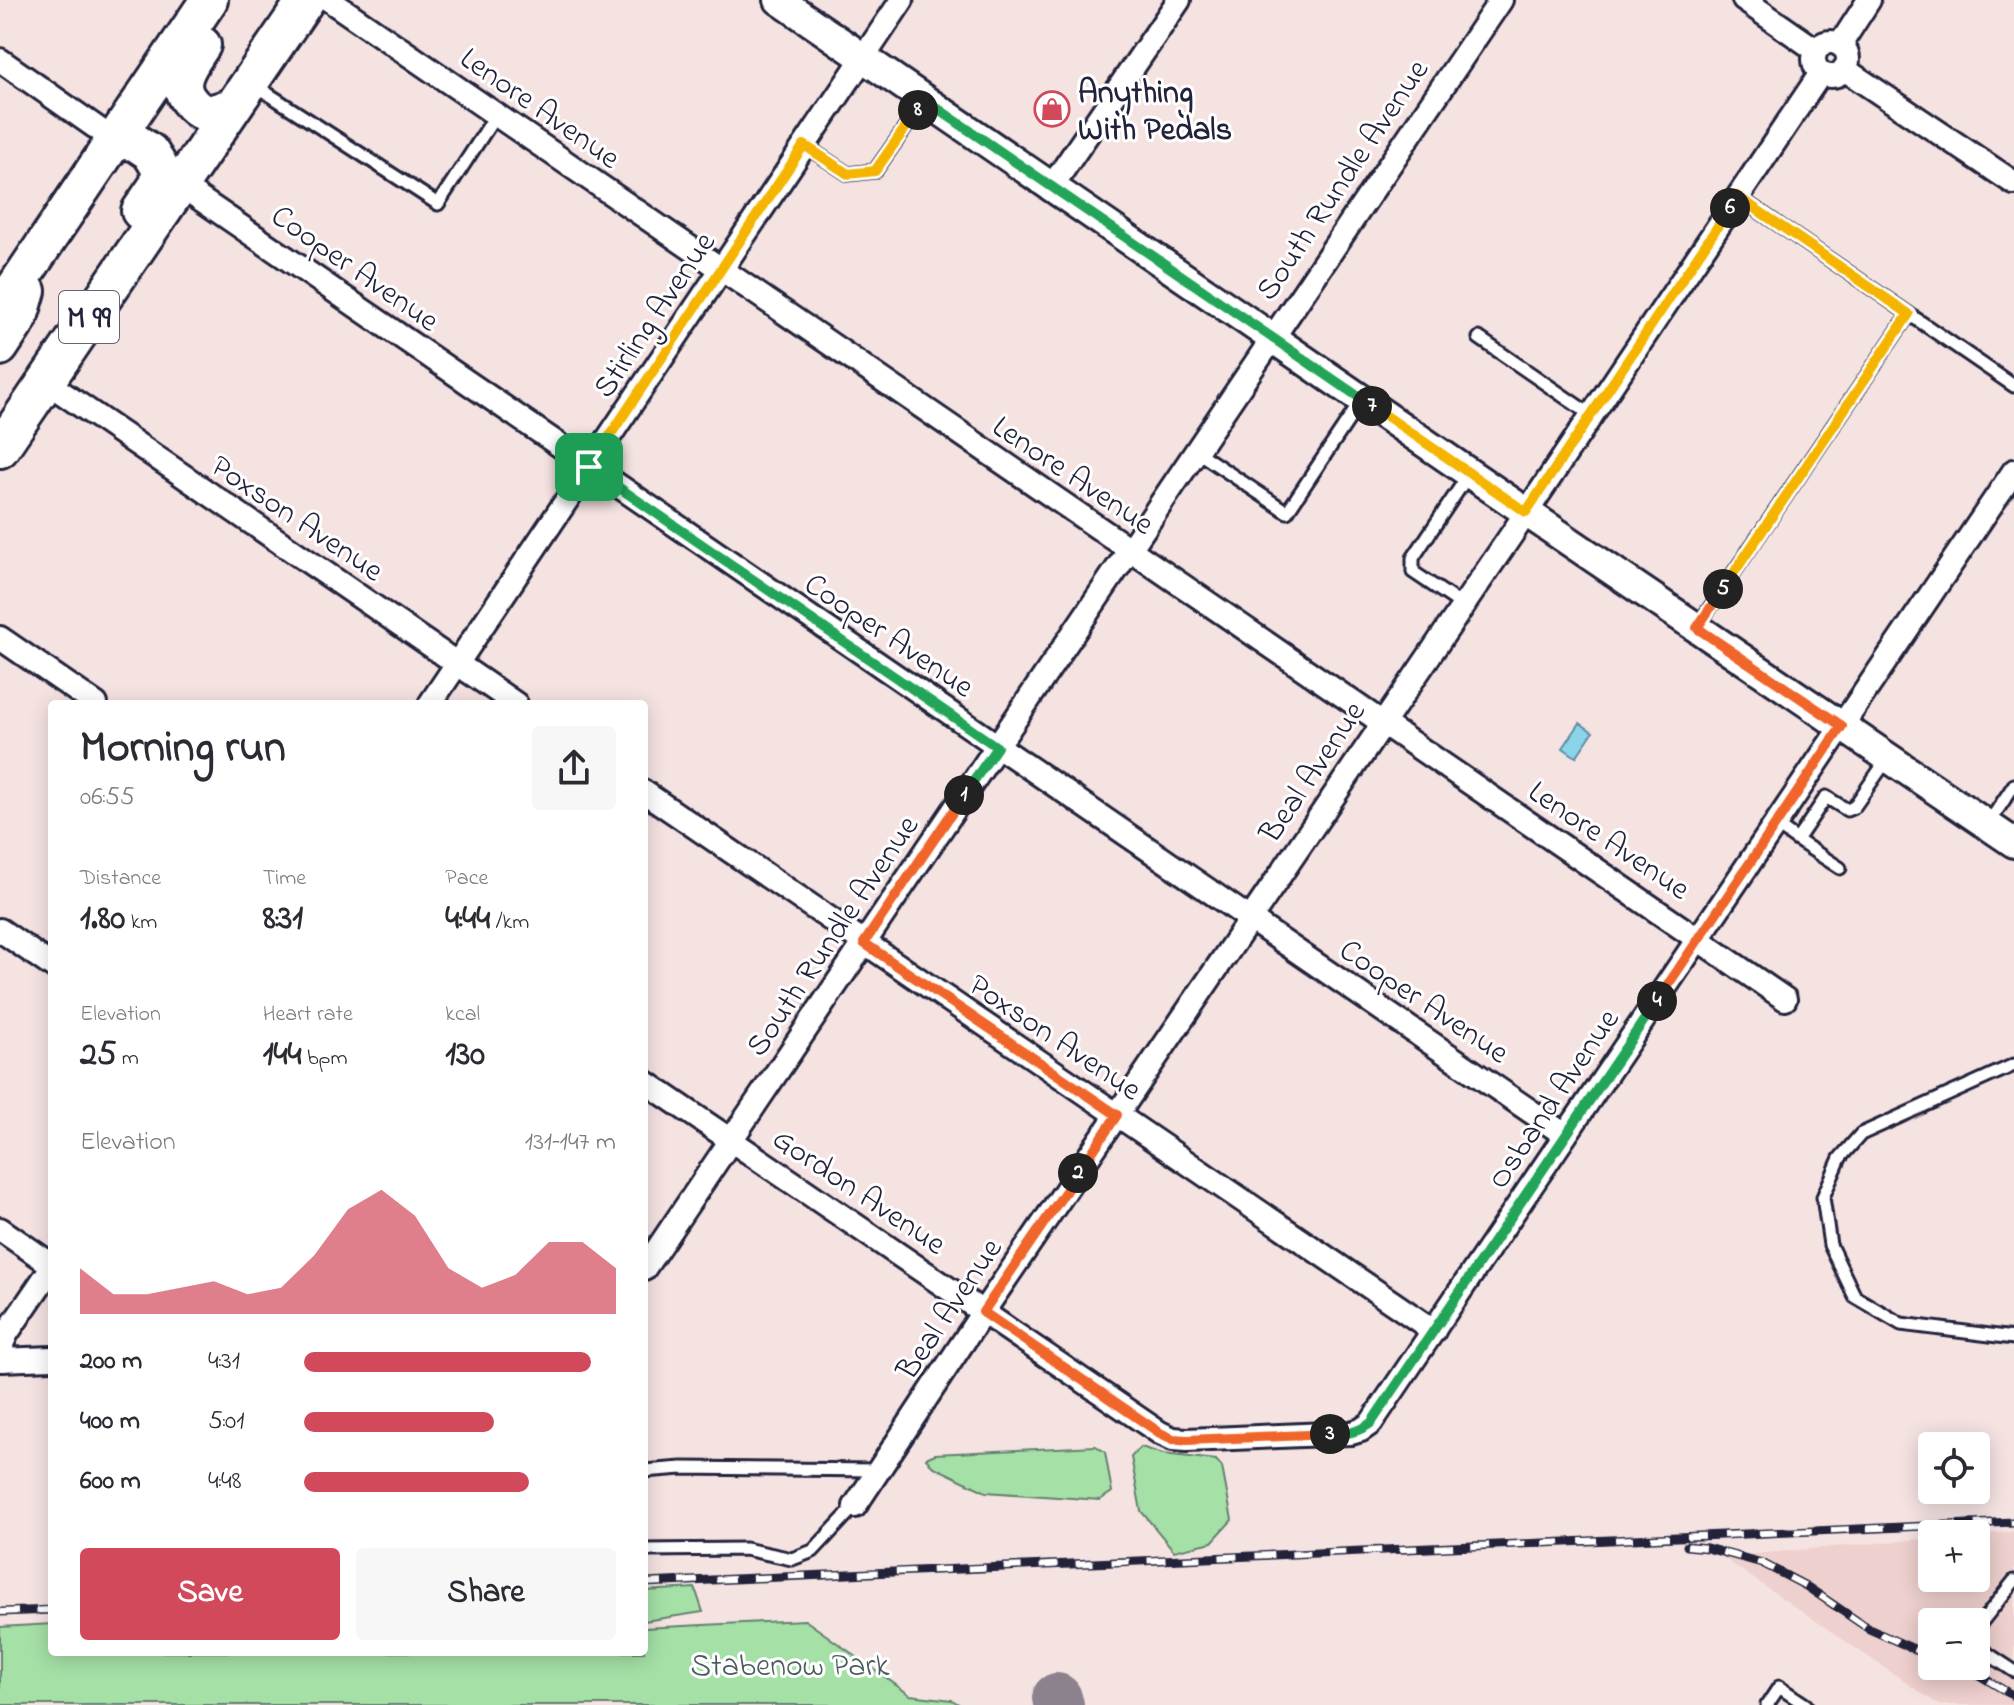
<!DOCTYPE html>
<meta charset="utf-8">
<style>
:root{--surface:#fff;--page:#f7f7f7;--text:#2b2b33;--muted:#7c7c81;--accent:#d1495b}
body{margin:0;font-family:"Indie Flower",sans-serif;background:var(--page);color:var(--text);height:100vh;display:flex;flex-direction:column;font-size:30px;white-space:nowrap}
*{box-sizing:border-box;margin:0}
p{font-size:26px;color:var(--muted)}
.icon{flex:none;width:44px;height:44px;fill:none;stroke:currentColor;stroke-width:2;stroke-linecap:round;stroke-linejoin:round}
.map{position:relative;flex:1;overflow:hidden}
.panel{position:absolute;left:48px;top:700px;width:600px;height:956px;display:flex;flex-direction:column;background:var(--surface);border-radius:8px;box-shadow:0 4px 20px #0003}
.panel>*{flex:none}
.buttons{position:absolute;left:1918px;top:1432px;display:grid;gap:16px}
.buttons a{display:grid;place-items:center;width:72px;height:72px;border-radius:8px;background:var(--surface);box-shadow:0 4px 20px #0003;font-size:40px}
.pin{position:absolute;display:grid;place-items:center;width:68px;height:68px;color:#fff;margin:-34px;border-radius:16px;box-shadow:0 4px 12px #0006}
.km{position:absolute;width:40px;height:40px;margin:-20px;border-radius:50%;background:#222;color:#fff;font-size:22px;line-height:40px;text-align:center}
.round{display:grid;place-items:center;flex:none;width:84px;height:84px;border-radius:8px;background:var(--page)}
.headline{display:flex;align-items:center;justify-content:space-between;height:136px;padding:0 32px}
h1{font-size:44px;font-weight:700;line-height:60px}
.stats{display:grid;grid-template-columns:repeat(3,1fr);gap:12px;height:136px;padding:8px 32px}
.stats div{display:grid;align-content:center}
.stats b{font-size:34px;font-weight:700}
.stats small{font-size:22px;font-weight:400}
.stats p{font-size:22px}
.chart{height:224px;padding:16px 32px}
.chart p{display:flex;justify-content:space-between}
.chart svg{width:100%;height:144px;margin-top:8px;fill:var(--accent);opacity:.7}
.action{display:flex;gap:16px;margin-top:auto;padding:16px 32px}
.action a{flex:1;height:92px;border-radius:8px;background:var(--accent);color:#fff;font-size:32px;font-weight:700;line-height:92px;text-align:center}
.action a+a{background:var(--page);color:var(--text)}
ul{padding:0 32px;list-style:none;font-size:26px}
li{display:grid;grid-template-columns:128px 96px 1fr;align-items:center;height:60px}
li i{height:20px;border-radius:10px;background:var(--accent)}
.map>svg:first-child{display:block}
.built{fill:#eed0ce;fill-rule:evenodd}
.green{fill:#a5e0a6;stroke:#648170;stroke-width:2}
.water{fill:#8ad5ea;stroke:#608da4;stroke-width:2}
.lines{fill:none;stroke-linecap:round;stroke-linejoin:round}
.taxiway{stroke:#8c828e;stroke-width:50}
.service-casing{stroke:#22223b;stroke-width:17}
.minor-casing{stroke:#22223b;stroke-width:28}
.tertiary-casing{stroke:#22223b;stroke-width:34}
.primary-casing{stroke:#22223b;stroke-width:42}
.service{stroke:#fff;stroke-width:11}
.minor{stroke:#fff;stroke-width:22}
.tertiary{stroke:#fff;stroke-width:28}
.primary{stroke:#fff;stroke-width:36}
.rail-casing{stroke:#22223b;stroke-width:9}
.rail{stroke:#fff;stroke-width:6;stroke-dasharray:18;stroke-linecap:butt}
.split-1-casing{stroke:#fff;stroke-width:16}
.split-2-casing{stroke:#fff;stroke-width:16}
.split-3-casing{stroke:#fff;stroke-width:16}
.split-4-casing{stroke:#fff;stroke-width:16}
.split-5-casing{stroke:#fff;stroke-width:16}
.split-6-casing{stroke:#fff;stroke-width:16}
.split-7-casing{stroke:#fff;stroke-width:16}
.split-8-casing{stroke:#fff;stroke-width:16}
.split-9-casing{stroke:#fff;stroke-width:16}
.split-1{stroke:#22a559;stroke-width:10}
.split-2{stroke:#f0652b;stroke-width:10}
.split-3{stroke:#f0652b;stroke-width:10}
.split-4{stroke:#22a559;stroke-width:10}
.split-5{stroke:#f0652b;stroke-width:10}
.split-6{stroke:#f5b400;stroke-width:10}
.split-7{stroke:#f5b400;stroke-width:10}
.split-8{stroke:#22a559;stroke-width:10}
.split-9{stroke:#f5b400;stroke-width:10}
.labels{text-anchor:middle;stroke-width:6;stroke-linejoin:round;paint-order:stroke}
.shield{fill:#fff;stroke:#646476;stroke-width:2}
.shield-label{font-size:30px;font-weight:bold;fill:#22223b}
.poi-label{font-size:32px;font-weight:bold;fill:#22223b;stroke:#fff;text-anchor:start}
.street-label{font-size:32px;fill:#22223b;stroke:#fff}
.park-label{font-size:32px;fill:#495b5b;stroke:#fff}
</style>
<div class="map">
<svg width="2014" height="1705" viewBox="0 0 2014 1705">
<rect width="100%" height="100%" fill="#f5e3e2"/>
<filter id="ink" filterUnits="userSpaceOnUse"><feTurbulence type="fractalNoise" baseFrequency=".0125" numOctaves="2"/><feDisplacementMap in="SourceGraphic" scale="16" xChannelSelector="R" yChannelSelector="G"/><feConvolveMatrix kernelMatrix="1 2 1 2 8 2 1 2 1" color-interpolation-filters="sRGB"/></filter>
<g filter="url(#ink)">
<path class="built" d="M2014,1532V1705H1939L1722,1557L1932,1538V1578H1976V1534ZM1932,1622H1976V1666H1932Z"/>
<g class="green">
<path d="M1096,1446L1105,1452L1112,1492L1100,1500L986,1492L932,1466L926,1458L935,1454Z"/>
<path d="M1141,1447L1163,1454L1216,1460L1222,1467L1232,1520L1212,1542L1174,1551L1141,1511L1131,1457Z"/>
<path d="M695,1588L703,1612L644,1621V1591Z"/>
<path d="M805,1620L910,1695L952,1700L960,1705H0V1627L52,1624V1652H644V1628Z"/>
</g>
<path class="water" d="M1580,723L1593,732L1576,757L1563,748Z"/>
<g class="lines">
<path class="taxiway" d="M1057,1698L1059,1705"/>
<defs>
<g id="service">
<path d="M253,84L438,204L496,115"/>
<path d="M804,145L848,174L875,171L925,100"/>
<path d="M1737,196L2014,386"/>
<path d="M1479,338L1591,415"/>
<path d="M1196,451L1287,512L1361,401"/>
<path d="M1462,605L1413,572V558L1469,474"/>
<path d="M1697,627L1909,314"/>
<path d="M1988,824L2014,785"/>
<path d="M1776,825L1797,840L1826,797L1847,810L1854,807L1888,758"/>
<path d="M1797,840L1840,868"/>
<path d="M2014,1065L1861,1134L1840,1158L1823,1197L1830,1245L1855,1297L1901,1324L2014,1338"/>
<path d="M644,1471L682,1468L878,1470"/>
<path d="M644,1550L745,1549L792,1559L813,1551L855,1506"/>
<path d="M1976,1629L2014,1581"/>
<path d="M1976,1646L2014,1671"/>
<path d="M1767,1705L1779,1687L1806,1705"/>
</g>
<g id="minor">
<path d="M329,0L1785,999"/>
<path d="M1744,0L1816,50"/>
<circle cx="1831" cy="59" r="17"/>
<path d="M1840,45L1869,0"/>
<path d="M0,60L114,140"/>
<path d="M1844,69L2014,183"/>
<path d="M180,185L1565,1135"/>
<path d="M1052,186L1179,0"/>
<path d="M45,381L516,704"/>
<path d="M0,638L96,704"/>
<path d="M430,704L902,0"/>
<path d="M644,792L1434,1331"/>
<path d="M0,930L52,966"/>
<path d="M644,1081L1160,1433L1173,1439L1187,1440L1351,1433L1361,1430L1371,1423L2014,471"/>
<path d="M0,1229L52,1265"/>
<path d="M644,1269L1501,0"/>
<path d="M0,1360L52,1358"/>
<path d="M3,1360L2,1344L7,1333L52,1267"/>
<path d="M855,1506L983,1312L1514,531L1821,73"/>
</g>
<path id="tertiary" d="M779,0L1526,512L2014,843"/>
<g id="primary">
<path d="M202,45C191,62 173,83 190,102C193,106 200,112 206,113C213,114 224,109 231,107"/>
<path d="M114,140L135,142L150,152L160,168L159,183L140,211"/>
<path d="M0,310L209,0"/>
<path d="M0,347L19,318L27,291"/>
<path d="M0,449L306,0"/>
</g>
</defs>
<use href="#service" class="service-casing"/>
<use href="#minor" class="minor-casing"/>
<use href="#tertiary" class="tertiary-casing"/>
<use href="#primary" class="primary-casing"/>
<use href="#service" class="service"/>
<use href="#minor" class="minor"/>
<use href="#tertiary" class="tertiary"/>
<use href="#primary" class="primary"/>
<defs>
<g id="rail">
<path d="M1687,1546L1707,1548L1762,1563L1806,1586L1869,1629L1932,1657"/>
<path d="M644,1583L2014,1522"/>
<path d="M0,1612L52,1610"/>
<path d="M1956,1666L1977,1674L2014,1696"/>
</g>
</defs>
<use href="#rail" class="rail-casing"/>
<use href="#rail" class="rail"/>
</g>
</g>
<g class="lines" filter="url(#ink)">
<defs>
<path id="split-1" d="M589,467L997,747L964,795"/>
<path id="split-2" d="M964,795L864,943L1117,1115L1078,1173"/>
<path id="split-3" d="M1078,1173L983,1312L1160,1433L1173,1439L1187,1440L1330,1434"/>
<path id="split-4" d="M1330,1434C1346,1434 1357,1433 1371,1423L1657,1001"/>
<path id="split-5" d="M1657,1001L1842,726L1697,628L1723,589"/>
<path id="split-6" d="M1723,589L1909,314L1737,196L1730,208"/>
<path id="split-7" d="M1372,406L1526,512L1730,208"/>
<path id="split-8" d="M918,110L925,100L1372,406"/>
<path id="split-9" d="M589,467L804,145L848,174L875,171L918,110"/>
</defs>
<use href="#split-1" class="split-1-casing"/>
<use href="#split-2" class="split-2-casing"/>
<use href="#split-3" class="split-3-casing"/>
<use href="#split-4" class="split-4-casing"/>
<use href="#split-5" class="split-5-casing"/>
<use href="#split-6" class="split-6-casing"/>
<use href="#split-7" class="split-7-casing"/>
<use href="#split-8" class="split-8-casing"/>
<use href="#split-9" class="split-9-casing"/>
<use href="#split-1" class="split-1"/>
<use href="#split-2" class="split-2"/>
<use href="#split-3" class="split-3"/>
<use href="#split-4" class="split-4"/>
<use href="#split-5" class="split-5"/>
<use href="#split-6" class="split-6"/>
<use href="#split-7" class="split-7"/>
<use href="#split-8" class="split-8"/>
<use href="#split-9" class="split-9"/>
</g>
<defs>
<symbol id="shop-ring" viewBox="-11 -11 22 22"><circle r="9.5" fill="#fff" stroke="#d1495b" stroke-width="1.5"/><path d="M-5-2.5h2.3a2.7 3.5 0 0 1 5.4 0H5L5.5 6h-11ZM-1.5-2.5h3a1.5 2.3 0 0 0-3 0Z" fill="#d1495b"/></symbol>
</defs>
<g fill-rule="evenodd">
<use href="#shop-ring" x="1032" y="89" width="40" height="40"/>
</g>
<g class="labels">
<rect class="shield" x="59" y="291" width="60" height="52" rx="6"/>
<g class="shield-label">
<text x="89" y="327">M 99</text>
</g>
<g class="poi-label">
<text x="1078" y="102">Anything<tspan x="1078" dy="37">With Pedals</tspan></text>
</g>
<g class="street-label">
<text transform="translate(541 107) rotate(35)" y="11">Lenore Avenue</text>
<text transform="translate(1341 179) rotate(-56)" y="11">South Rundle Avenue</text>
<text transform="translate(356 267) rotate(35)" y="11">Cooper Avenue</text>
<text transform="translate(653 314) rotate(-56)" y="11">Stirling Avenue</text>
<text transform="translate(1074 474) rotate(34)" y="11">Lenore Avenue</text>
<text transform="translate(298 517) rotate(34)" y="11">Poxson Avenue</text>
<text transform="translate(890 634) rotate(34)" y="11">Cooper Avenue</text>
<text transform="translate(1311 771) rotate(-56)" y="11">Beal Avenue</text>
<text transform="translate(1610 839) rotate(34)" y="11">Lenore Avenue</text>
<text transform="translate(831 935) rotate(-56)" y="11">South Rundle Avenue</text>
<text transform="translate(1425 1000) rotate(34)" y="11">Cooper Avenue</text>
<text transform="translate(1056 1036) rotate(34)" y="11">Poxson Avenue</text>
<text transform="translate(1552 1098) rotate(-56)" y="11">Osband Avenue</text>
<text transform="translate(860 1190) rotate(34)" y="11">Gordon Avenue</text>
<text transform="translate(948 1308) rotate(-56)" y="11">Beal Avenue</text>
</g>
<g class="park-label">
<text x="790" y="1675">Stabenow Park</text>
</g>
</g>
</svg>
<div class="buttons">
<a><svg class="icon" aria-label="locate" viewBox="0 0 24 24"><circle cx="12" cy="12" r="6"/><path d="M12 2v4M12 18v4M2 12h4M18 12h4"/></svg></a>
<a>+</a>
<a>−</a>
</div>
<div class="pin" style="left:589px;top:467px;background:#1e9e55"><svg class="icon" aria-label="arrive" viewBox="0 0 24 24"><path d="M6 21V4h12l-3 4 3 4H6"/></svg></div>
<b class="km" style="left:964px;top:795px">1</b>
<b class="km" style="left:1078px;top:1173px">2</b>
<b class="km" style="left:1330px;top:1434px">3</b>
<b class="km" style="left:1657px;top:1001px">4</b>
<b class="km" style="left:1723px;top:589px">5</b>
<b class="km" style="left:1730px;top:208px">6</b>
<b class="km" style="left:1372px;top:406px">7</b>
<b class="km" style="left:918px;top:110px">8</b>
<section class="panel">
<div class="headline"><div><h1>Morning run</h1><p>06:55</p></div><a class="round"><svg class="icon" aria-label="share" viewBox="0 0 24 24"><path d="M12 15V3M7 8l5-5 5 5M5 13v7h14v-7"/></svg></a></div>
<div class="stats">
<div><p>Distance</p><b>1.80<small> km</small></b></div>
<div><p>Time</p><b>8:31</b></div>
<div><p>Pace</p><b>4:44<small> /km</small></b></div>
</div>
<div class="stats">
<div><p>Elevation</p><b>25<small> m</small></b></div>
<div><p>Heart rate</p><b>144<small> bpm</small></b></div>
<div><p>kcal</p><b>130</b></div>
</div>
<div class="chart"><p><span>Elevation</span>131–147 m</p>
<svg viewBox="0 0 160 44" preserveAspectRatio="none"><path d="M0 44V30L10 38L20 38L30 36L40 34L50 38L60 36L70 26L80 12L90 6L100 14L110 30L120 36L130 32L140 22L150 22L160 30V44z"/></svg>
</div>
<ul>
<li><b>200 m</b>4:31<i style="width:92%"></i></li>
<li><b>400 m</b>5:01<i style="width:61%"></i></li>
<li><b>600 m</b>4:48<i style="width:72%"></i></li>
</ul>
<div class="action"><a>Save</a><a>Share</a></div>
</section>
</div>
